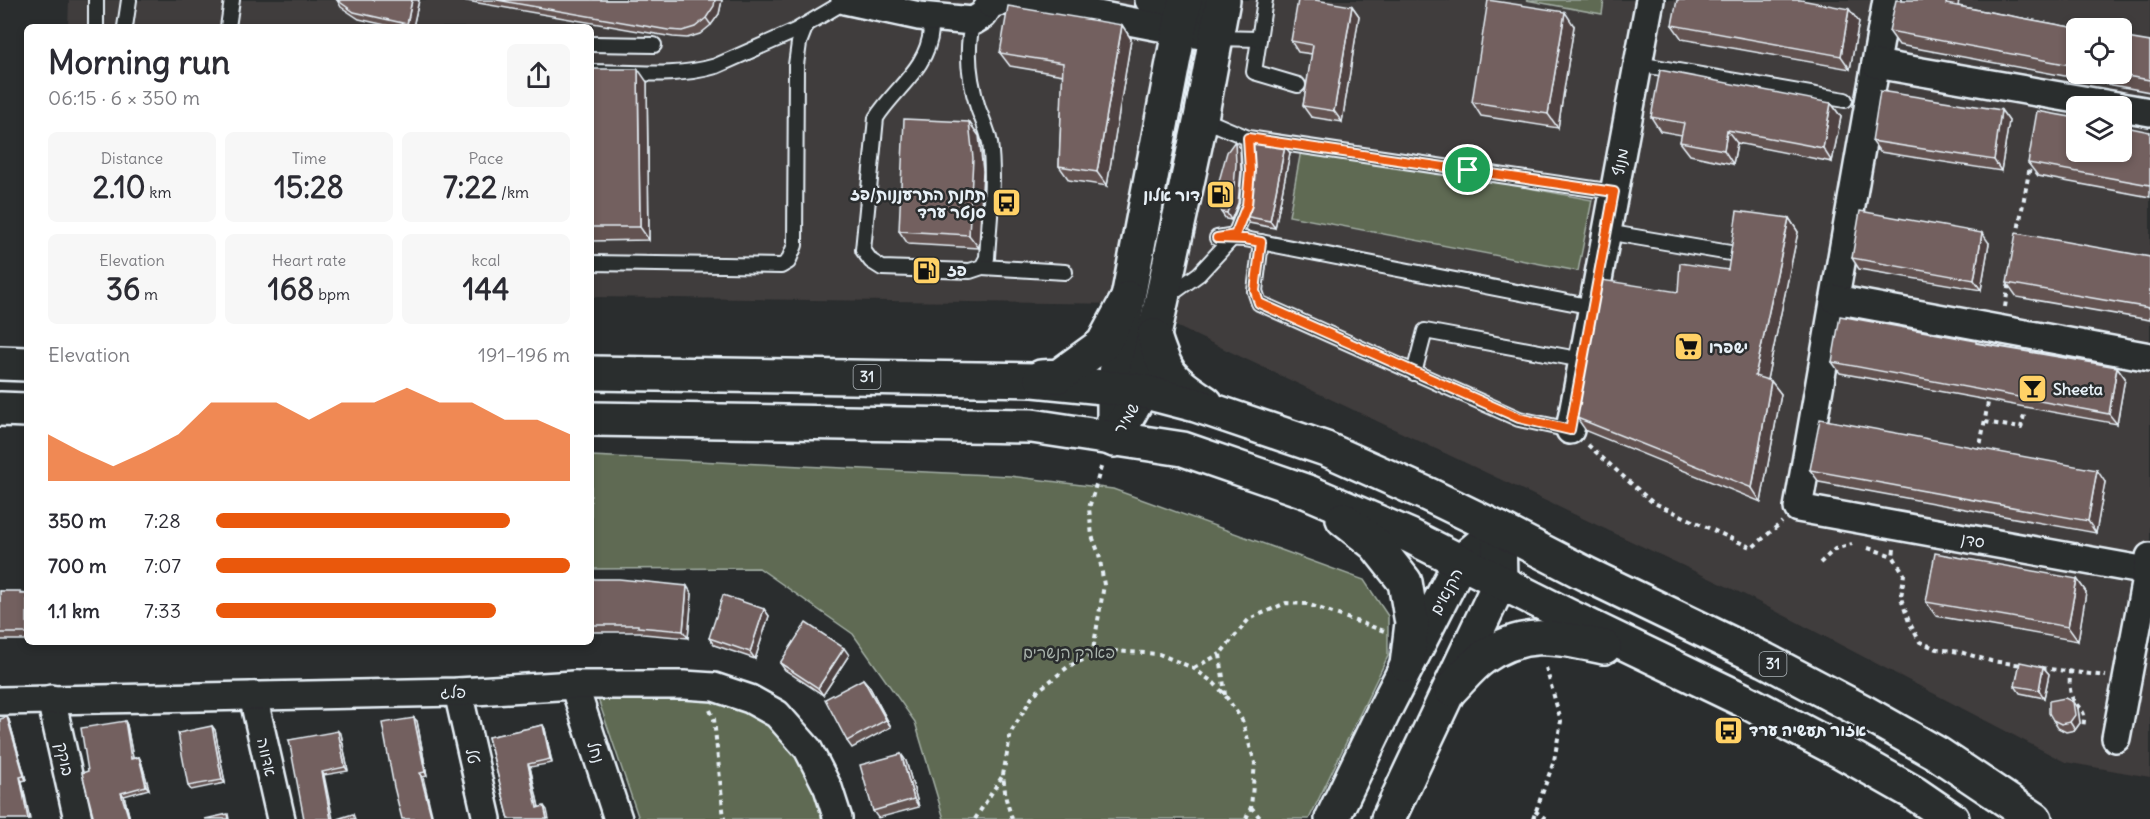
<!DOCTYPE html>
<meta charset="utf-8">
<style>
:root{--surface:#fff;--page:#f7f7f7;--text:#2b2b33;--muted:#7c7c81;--accent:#ea580c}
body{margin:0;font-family:Delius,"Playpen Sans Hebrew",sans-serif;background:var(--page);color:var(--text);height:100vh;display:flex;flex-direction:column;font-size:22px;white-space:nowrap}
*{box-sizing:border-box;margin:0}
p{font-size:20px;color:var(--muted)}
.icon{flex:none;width:33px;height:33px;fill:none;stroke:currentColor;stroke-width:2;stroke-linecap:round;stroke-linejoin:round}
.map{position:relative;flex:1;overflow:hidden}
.details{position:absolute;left:24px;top:24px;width:570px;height:621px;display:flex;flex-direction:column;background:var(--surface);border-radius:9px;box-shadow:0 3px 9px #0003}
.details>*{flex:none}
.tools{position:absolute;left:2066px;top:18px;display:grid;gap:12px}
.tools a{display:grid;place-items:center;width:66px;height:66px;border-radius:9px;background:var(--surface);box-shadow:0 3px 9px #0003;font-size:30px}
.pin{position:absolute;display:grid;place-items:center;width:51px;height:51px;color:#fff;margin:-26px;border:3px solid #fff;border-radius:50%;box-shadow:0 2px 6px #0007}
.round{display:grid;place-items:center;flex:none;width:63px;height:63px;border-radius:9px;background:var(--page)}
.summary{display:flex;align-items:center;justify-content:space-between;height:102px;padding:0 24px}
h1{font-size:33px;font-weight:700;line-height:45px}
.stats{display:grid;grid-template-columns:repeat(3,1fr);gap:9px;height:102px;padding:6px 24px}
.stats div{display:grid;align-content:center;border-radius:9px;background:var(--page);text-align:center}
.stats b{font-size:30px;font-weight:700}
.stats small{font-size:16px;font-weight:400}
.stats p{font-size:16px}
.chart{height:168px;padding:12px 24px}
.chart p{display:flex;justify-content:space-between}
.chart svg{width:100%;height:108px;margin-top:6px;fill:var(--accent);opacity:.7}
ul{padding:0 24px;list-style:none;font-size:20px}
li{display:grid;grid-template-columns:96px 72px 1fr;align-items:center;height:45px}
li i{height:15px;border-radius:8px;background:var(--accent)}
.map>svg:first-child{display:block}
.built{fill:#403c3c;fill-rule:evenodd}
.green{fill:#5e6a52;stroke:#a3aea5;stroke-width:1.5}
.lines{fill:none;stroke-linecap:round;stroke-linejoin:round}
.lane-casing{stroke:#e8f1f8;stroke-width:18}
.street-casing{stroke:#e8f1f8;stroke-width:32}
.secondary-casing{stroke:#e8f1f8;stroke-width:38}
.highway-casing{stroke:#e8f1f8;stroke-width:38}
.path{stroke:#e8f1f8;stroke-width:4;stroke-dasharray:4.5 4.5;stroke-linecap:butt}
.lane{stroke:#2a2d2e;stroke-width:14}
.street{stroke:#2a2d2e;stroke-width:27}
.secondary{stroke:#2a2d2e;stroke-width:33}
.highway{stroke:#2a2d2e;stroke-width:33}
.wall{fill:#635351;stroke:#e8f1f8;stroke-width:1.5}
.shaded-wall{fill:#504342;stroke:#e8f1f8;stroke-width:1.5}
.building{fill:#73605e;stroke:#e8f1f8;stroke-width:1.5}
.route-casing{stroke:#fff;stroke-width:12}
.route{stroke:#ea580c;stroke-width:8}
.labels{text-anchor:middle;stroke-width:5;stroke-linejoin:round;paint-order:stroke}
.shield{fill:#2a2d2e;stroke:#afb6bb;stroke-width:1.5}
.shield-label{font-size:15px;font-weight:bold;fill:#e8f1f8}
.street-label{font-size:16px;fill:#e8f1f8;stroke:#2a2d2e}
.poi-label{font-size:16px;font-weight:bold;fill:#e8f1f8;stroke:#2a2d2e;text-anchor:start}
.park-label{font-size:16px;fill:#aab4ad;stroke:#2a2d2e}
</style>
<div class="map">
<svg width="2150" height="819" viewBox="0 0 2150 819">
<rect width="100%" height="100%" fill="#2a2d2e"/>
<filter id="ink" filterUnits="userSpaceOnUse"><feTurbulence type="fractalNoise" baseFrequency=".0167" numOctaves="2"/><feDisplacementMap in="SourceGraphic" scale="12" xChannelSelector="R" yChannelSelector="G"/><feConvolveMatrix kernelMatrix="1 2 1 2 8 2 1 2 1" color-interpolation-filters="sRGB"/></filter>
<g filter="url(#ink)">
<path class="built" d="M69,0H2150V777L2065,762L1745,595L1129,304L591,297V27H68ZM2076,28H2121V74H2076ZM2076,106H2121V152H2076Z"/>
<g class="green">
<path d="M1526,0H1604L1602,14Z"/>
<path d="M1302,145L1592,200L1578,271L1289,216Z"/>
<path d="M591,456L1010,476L1113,489L1364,580L1388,616V656L1309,819H944L915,722L853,634L759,568L591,569Z"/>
<path d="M684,697C767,704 801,741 825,819H639L598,699Z"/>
</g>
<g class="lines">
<defs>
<g id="lane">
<path d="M96,0V27"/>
<path d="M1265,0L1254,72L1298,85"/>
<path d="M921,17L931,30C928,68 895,88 876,118L863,250L871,261L882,268L970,271L982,267L987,258C989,220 995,180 990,143C988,131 982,119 978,108C969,79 965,50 973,21"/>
<path d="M125,27L129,0"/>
<path d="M228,27L232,0"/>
<path d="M1216,38L1259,39"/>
<path d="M591,44L654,45"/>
<path d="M1638,64L1845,100"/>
<path d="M591,72C632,72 676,78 716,66L795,31L846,1"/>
<path d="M1248,138L1614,192"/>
<path d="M1606,232L1730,253"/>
<path d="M1235,235L1217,238L1245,239L1593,307"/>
<path d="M1261,242L1255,291L1259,303L1519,419L1570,430"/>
<path d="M591,263L781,266L788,262L795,245L796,65L799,43L806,25"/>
<path d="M982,267L1065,272"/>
<path d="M1167,297L1199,274L1235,235L1247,205L1250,171L1248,138L1201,118"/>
<path d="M1414,373L1425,331L1583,360"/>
</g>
<g id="street">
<path d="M845,0L919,16L973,21L983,15L993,0"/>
<path d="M1149,0L1221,13"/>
<path d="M1887,0L1798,508L2147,571"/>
<path d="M991,4L1001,1H1026L1216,38"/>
<path d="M1876,64L2117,106"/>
<path d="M2121,107L2150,112"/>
<path d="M1835,299L2150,357"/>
<path d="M1570,430L1650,0"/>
<path d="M574,685L618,819"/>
<path d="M458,692L487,819"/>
<path d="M253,696L281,819"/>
<path d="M51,699L78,819"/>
<path d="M0,701L458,692L574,685H684L714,687L750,699L777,714L808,749L828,788L838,819"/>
<path d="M2116,738L2150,557"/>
</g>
<g id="secondary">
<path d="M1114,418V386L1128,298L1185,0"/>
<path d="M1114,440L1142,391L1201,118L1223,0"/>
<path d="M1332,819L1384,711L1460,562L1499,529"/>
<path d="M1388,819L1500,582L1499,529"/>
</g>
<g id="highway">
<path d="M1154,336C1166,375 1172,381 1206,403"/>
<path d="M0,363L27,364"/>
<path d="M591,373L1034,380L1142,391L1196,405L1326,449L1429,495L1499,529L1586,574L1765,660L1864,712L1938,754L2035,819"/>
<path d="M1041,377L1059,376L1103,344L1128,298"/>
<path d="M0,409L27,410"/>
<path d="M591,419L1032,426L1183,449L1308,492L1410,536L1566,615L1745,701L1842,752L1914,793L1952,819"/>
<path d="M1343,519L1375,544L1405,582L1412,623L1407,665"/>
<path d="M1451,689C1461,679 1472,665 1484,657C1526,628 1559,638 1604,647"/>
</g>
</defs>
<use href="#lane" class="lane-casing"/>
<use href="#street" class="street-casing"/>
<use href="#secondary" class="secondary-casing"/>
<use href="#highway" class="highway-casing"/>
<g class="path">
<path d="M2017,236L2031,161"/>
<path d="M2005,307L2009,282"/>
<path d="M1985,422L2021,428L2024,415"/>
<path d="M1588,445L1652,502L1752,548L1782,522"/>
<path d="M1979,452L1989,397"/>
<path d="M1868,548L1893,556"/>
<path d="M1894,549L1893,556L1904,574L1901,598L1909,622L1920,642L1937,649L1960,652L1991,661L2022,665"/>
<path d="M1820,563L1835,549L1852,544"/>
<path d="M1092,656L1104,585L1099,554L1092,536L1089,508L1102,464"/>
<path d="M1194,668L1220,654"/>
<path d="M2042,668L2106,676"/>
<path d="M2070,670C2070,680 2068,692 2074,701C2083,714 2086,709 2083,728"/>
<path d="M1225,695L1220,654L1249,619L1286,603L1307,604L1384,631"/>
<path d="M710,710L714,719L724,819"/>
<path d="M1251,807L1261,819"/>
<path d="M1535,811L1546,819"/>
<path d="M975,819L1003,775"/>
<path d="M1012,819L1006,799L1003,775L1011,732L1034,694L1069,666L1092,656L1113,651L1159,654L1193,668L1214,683L1225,695L1242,720L1255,763L1251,807L1246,819"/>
<path d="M1533,819L1554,761L1561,721L1545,664"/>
</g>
<use href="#lane" class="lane"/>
<use href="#street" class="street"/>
<use href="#secondary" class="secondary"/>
<use href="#highway" class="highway"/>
</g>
<g class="wall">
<path d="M337,0H419L413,27H394L359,19L341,7Z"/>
<path d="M461,0H722L719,14L711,25L700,34L687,38L673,37Z"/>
<path d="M1352,6L1359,16L1342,122L1311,117L1303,106L1312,54L1298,52L1291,41Z"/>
<path d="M1958,6L2076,28V74H2121L2150,42V92L1899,45L1889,31Z"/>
<path d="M1859,22L1850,69L1682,39L1672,25Z"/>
<path d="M1122,25L1131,39L1107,186L1069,180L1059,166L1063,75L1010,66L1000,53Z"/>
<path d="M1574,26L1558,128L1481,116L1472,102Z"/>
<path d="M591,69L647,82L649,240L591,241Z"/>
<path d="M1831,103L1841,117L1832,162L1737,143L1733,164L1690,155L1680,142L1682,135L1660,131L1651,117Z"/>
<path d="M2001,110L2009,121L2001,171L1880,152L1872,141Z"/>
<path d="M969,122L979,136L983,171L979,248L908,244L899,231Z"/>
<path d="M2150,132V197L2038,176L2028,163Z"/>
<path d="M1285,146L1290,153L1275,228L1249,223L1244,216Z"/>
<path d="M1240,148L1241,171L1238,203L1231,220L1226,219L1221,212Z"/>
<path d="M1789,218L1798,232L1767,379L1771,381L1781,394L1761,502L1586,431L1577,418L1678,292L1728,270Z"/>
<path d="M1989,243L1981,290L1859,269L1852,258Z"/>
<path d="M2150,257V320L2017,297L2007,283Z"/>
<path d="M1978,343L2117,367L2125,378L2117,424L1840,373L1832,362Z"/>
<path d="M1810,470L2105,482L2096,533L1819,482Z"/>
<path d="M591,579L692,594L688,638L643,634L641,632H591Z"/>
<path d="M2077,579L2086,592L2078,641L1936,616L1926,602Z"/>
<path d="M0,591L27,594V640H0Z"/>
<path d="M764,609L769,616L755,659L714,645L709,638Z"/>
<path d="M849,655L823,695L785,670L780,663Z"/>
<path d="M2043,667L2049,674L2044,698L2020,693L2015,686Z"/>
<path d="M863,679L869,686L891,727L852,748L847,741Z"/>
<path d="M2078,709L2080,723L2075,730L2066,732L2058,728L2053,720Z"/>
<path d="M7,717L9,720L26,780L22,781L0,819Z"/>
<path d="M414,718L417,721L427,776L423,777L402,819Z"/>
<path d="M125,721L127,725L133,759L139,757L141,761L149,789L124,796L130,819H94L88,771Z"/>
<path d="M543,725L545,729L552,763L530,767L539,808L547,810L509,819L488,737Z"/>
<path d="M212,726L215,730L225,783L191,790L188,786Z"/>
<path d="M341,734L348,771L324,775L289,740Z"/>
<path d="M901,754L906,761L919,807L878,818L873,811Z"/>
</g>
<g class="shaded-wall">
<path d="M412,0H419L413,27H409L407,24Z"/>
<path d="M715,0H722L719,14L711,25L706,18Z"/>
<path d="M1947,0H1959L1956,18L1946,4Z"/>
<path d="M1352,6L1359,16L1342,122L1334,111Z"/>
<path d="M1849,9L1859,22L1850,69L1841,56Z"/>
<path d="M1565,12L1574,26L1558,128L1548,114Z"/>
<path d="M1122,25L1131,39L1107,186L1097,172Z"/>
<path d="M638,69L647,82L649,240L640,227Z"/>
<path d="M1831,103L1841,117L1832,162L1823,148Z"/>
<path d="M2001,110L2009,121L2001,171L1994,160Z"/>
<path d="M969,122L979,136L983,171L979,248L969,235Z"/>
<path d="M1727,130L1737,143L1733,164L1724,150Z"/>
<path d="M1235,141L1240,148L1241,171L1238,203L1231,220L1227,213Z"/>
<path d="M1285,146L1290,153L1275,228L1270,221Z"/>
<path d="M1789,218L1798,232L1765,389L1755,376Z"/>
<path d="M1982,233L1989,243L1981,290L1974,280Z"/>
<path d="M2117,367L2125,378L2117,424L2109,414Z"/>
<path d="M1771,381L1781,394L1761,502L1752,488Z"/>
<path d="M2097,470L2105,482L2096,533L2088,521Z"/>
<path d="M2077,579L2086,592L2078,641L2068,627Z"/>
<path d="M687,586L692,594L688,638L683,631Z"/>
<path d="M764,609L769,616L755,659L750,652Z"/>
<path d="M844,648L849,655L823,695L818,688Z"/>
<path d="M2043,667L2049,674L2044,698L2039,690Z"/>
<path d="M863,679L869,686L891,727L886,720Z"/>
<path d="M2073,702L2078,709L2080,723L2075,730L2070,722Z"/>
<path d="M7,717L9,720L26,780L24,776Z"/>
<path d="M414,718L417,721L427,776L425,772Z"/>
<path d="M125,721L127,725L134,763L131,759Z"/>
<path d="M543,725L545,729L552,763L550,759Z"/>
<path d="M212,726L215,730L225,783L222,780Z"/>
<path d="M338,731L341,734L348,771L345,767Z"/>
<path d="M901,754L906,761L919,807L914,799Z"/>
<path d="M139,757L141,761L149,789L146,786Z"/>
<path d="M528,764L530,767L540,812L537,808Z"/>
<path d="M322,772L324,775L333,819H331Z"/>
<path d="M420,773L423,777L433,819H432Z"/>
<path d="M20,777L22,781L30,819H28Z"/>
<path d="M121,793L124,796L130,819H129Z"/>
<path d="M544,806L547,810L549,819H547Z"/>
</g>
<g class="building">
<path d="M337,0H412L407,24L354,12Z"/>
<path d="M497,0H715L714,6L706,18L695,27L682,31L668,30Z"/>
<path d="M1298,0H1315L1352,6L1334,111L1303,106L1313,45L1291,41Z"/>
<path d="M1488,0L1565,12L1548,114L1472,102Z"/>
<path d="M1677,0H1801L1849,9L1841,56L1672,25Z"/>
<path d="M1896,0H1947L1946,4L2076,28V66L1889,31Z"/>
<path d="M1008,6L1122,25L1097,172L1059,166L1063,63L1000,53Z"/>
<path d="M2121,37L2150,42V80L2115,74H2121Z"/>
<path d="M591,69H638L640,227H591Z"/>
<path d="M1660,70L1831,103L1823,148L1727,130L1724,150L1680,142L1684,123L1651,117Z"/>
<path d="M1880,91L2001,110L1994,160L1872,141Z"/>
<path d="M2037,111L2076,118V152H2121V126L2150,132V185L2028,163Z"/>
<path d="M904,119L969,122L973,158L969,235L899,231Z"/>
<path d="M1235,141L1236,164L1233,196L1227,213L1221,212L1219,181L1227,152Z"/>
<path d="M1253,141L1285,146L1270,221L1244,216L1251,199L1254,164Z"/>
<path d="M1737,211L1789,218L1755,376L1771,381L1752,488L1577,418L1602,280L1678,292L1680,263L1728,270Z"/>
<path d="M1860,211L1982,233L1974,280L1852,258Z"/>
<path d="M2016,233L2150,257V308L2007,283Z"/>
<path d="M1840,316L1976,341V343L2117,367L2109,414L1832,362Z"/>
<path d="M1820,419L2097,470L2088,521L1810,470Z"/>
<path d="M1935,553L2077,579L2068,627L1926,602Z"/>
<path d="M591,579H619L687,586L683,631L638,627V625H591Z"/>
<path d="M0,591H20V594H27V633H0Z"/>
<path d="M723,595L764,609L750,652L709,638Z"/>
<path d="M806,623L844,648L818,688L780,663Z"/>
<path d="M2020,662L2043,667L2039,690L2015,686Z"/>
<path d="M863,679L886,720L847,741L825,699Z"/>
<path d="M2065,698L2073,702L2075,715L2070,722L2061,724L2053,720L2049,713V701Z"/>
<path d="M7,717L24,776L20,777L28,819H0V719Z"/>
<path d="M414,718L425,772L420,773L432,819H402L394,787L382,723Z"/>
<path d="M125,721L131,759L139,757L146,786L121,793L129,819H94L82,773L88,771L81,728Z"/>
<path d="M543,725L550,759L528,764L537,808L544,806L547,819H509L488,737Z"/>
<path d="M212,726L222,780L188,786L178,733Z"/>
<path d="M338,731L345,767L322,772L331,819H304L289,740Z"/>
<path d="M901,754L914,799L873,811L860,765Z"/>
<path d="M228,814L229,819H205Z"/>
<path d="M353,814L355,819H337Z"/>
</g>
</g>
<g class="lines" filter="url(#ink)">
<defs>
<path id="route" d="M1248,138L1614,192L1570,430L1519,418L1259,303L1255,291L1261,242L1245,239L1217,238L1235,235L1247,205L1250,171Z"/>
</defs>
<use href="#route" class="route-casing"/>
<use href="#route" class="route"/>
</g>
<defs>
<symbol id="fuel-square" viewBox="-11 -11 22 22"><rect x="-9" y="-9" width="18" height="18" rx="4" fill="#ffd166" stroke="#2a2d2e"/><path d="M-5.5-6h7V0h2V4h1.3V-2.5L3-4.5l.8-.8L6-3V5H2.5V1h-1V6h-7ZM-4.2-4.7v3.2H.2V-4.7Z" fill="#111"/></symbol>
<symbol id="bus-square" viewBox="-11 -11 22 22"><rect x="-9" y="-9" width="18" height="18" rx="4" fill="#ffd166" stroke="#2a2d2e"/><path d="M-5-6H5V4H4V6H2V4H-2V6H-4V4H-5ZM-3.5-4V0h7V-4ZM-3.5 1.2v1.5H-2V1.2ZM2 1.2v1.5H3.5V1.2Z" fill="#111"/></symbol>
<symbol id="supermarket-square" viewBox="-11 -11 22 22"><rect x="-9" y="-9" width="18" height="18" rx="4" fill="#ffd166" stroke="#2a2d2e"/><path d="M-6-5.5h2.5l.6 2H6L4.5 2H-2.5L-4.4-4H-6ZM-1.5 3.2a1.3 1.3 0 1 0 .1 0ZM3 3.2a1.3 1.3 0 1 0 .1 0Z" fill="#111"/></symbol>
<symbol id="bar-square" viewBox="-11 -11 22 22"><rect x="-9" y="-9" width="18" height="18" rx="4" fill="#ffd166" stroke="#2a2d2e"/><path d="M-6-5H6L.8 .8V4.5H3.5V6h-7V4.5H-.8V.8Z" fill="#111"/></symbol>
</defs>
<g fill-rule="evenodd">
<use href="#fuel-square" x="1204" y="178" width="33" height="33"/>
<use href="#bus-square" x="990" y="186" width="33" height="33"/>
<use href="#fuel-square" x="910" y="254" width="33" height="33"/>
<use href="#supermarket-square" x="1672" y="330" width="33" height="33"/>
<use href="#bar-square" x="2016" y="372" width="33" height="33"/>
<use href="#bus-square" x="1712" y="714" width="33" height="33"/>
</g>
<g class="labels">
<g class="shield">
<rect x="853.5" y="365" width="27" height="24" rx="4.5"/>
<rect x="1759.5" y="652" width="27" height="24" rx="4.5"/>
</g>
<g class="shield-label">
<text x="867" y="382">31</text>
<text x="1773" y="669">31</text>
</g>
<g class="street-label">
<text transform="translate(1620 162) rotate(-79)" y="6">מנוף</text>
<text transform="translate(1126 418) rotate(-59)" y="6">שמיר</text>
<text transform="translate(1973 540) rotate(10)" y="6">סדן</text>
<text transform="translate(1446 591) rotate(-62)" y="6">הקנאים</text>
<text transform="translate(453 692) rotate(-2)" y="6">פלג</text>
<text transform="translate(596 752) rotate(72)" y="6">נחל</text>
<text transform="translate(473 756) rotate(77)" y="6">טל</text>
<text transform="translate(267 757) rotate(77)" y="6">אדווה</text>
<text transform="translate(65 759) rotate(78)" y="6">בוקק</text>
</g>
<g class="poi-label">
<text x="986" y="200" text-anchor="end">תחנת התרעננות/פז<tspan x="986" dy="18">סנטר ערד</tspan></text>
<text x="1200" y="201" text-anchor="end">דור אלון</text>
<text x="947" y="276">פז</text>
<text x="1709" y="353">ישפרו</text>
<text x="2053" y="395">Sheeta</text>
<text x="1749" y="736">אזור תעשיה ערד</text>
</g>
<g class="park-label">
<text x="1069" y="658">פארק הנשרים</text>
</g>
</g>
</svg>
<div class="tools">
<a><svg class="icon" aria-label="locate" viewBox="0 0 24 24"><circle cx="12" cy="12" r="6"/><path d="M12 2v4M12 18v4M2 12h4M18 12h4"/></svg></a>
<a><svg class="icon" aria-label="layers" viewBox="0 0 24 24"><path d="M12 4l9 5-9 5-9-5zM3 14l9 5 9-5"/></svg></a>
</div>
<div class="pin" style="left:1468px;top:170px;background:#1e9e55"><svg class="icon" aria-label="arrive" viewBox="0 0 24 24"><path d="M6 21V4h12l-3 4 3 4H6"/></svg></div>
<section class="details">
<div class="summary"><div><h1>Morning run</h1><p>06:15 · 6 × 350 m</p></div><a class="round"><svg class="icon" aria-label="share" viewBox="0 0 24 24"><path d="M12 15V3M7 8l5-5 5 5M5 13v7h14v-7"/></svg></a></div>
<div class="stats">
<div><p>Distance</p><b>2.10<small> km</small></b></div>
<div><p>Time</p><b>15:28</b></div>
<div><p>Pace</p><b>7:22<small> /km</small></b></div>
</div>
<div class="stats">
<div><p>Elevation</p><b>36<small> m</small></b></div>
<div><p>Heart rate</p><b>168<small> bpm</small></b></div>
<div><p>kcal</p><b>144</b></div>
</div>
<div class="chart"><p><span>Elevation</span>191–196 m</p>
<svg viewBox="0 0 160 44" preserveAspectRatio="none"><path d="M0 44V25L10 32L20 38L30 32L40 25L50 12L60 12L70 12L80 19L90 12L100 12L110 6L120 12L130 12L140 19L150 19L160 25V44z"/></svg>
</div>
<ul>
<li><b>350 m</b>7:28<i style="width:83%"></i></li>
<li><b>700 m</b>7:07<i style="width:100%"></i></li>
<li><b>1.1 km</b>7:33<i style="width:79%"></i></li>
</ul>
</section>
</div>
